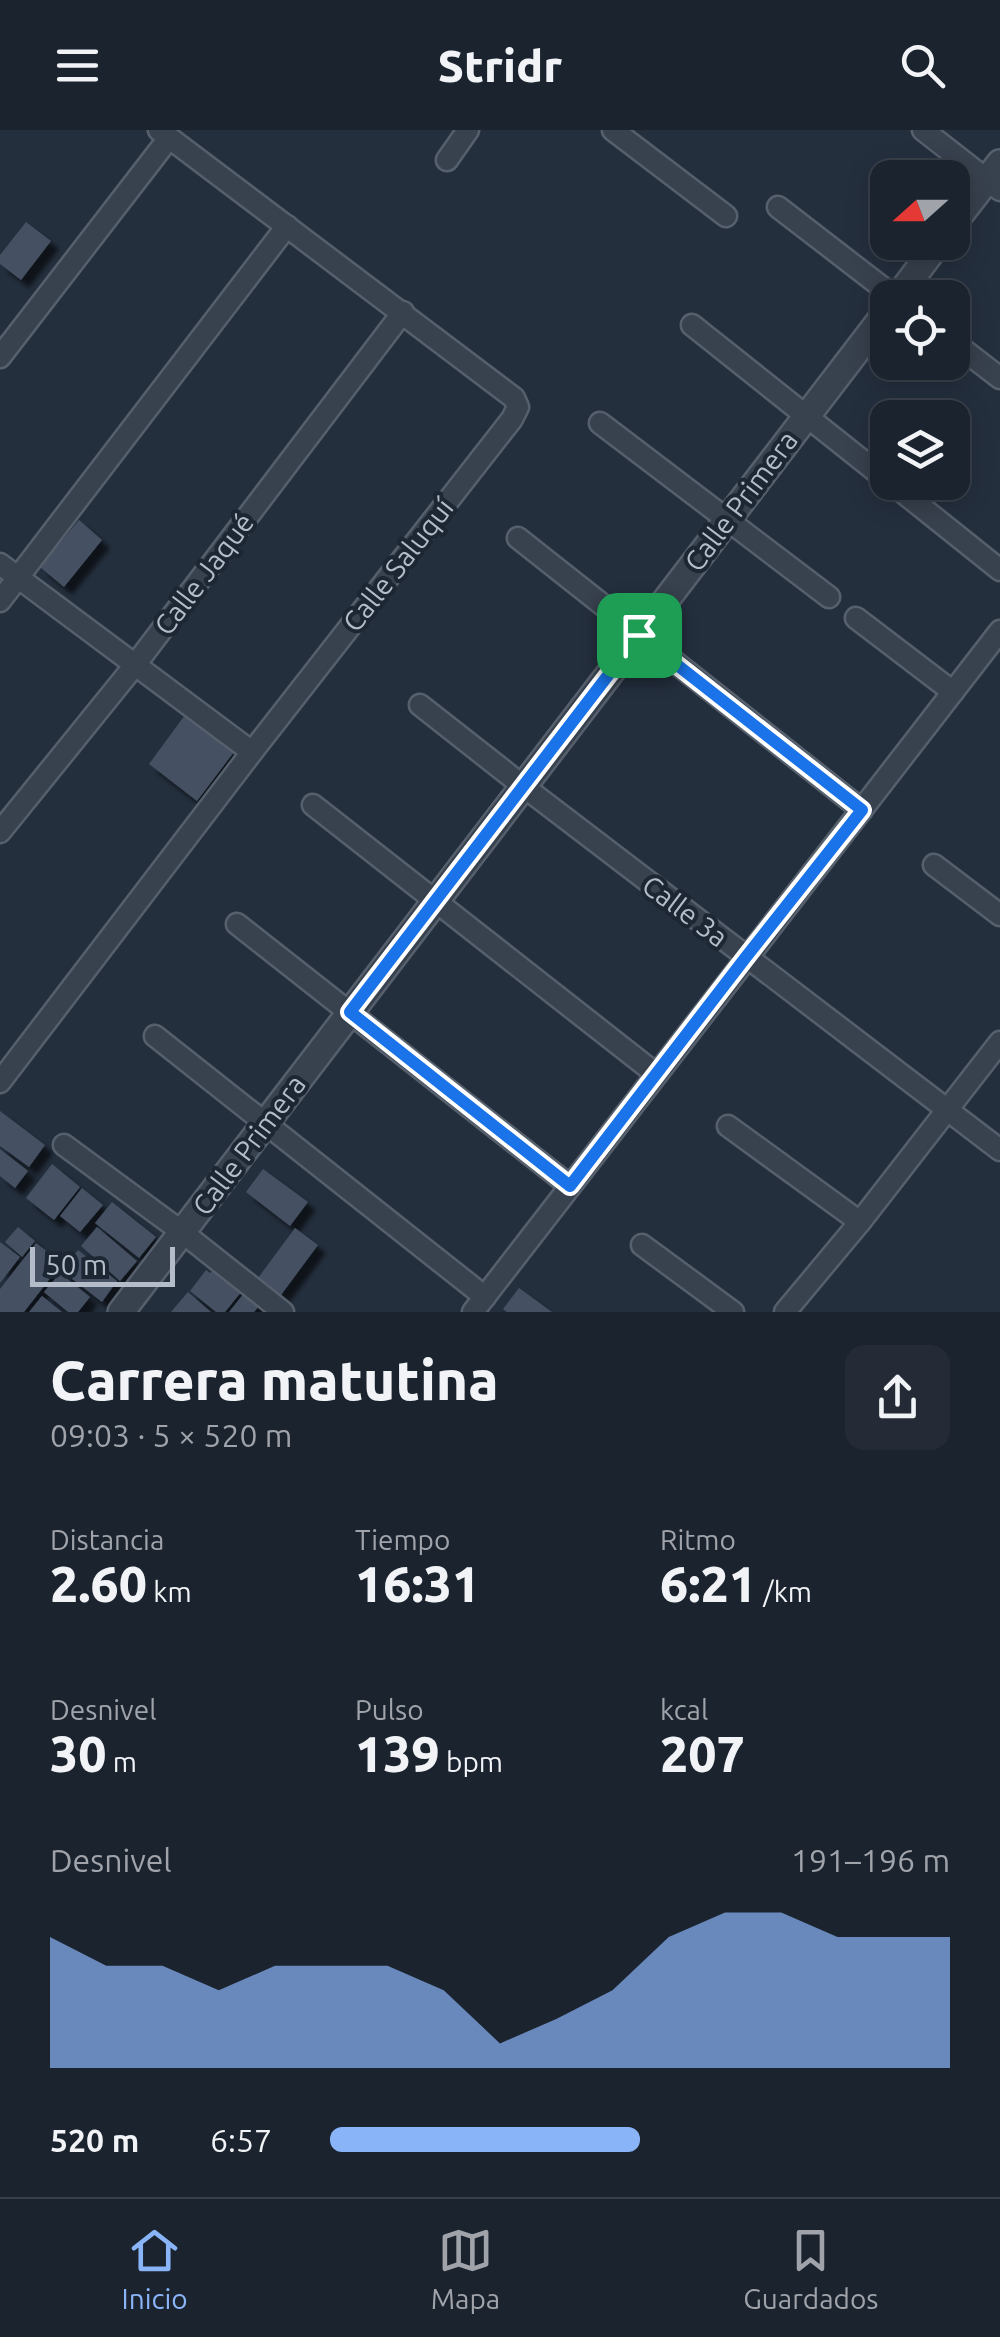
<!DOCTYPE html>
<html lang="es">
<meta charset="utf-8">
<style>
:root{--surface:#1b232e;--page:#242b36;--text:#f1f3f6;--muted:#a0a4aa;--line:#39404a;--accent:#8ab4f8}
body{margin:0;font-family:Ubuntu,sans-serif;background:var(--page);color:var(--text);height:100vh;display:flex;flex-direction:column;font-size:38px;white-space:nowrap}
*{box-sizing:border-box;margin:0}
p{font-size:32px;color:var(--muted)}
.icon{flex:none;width:55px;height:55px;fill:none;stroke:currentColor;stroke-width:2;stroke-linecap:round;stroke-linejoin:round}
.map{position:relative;height:1182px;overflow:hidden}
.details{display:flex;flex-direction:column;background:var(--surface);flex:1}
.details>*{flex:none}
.needle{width:65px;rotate:249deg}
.tools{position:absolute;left:870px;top:30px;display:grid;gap:20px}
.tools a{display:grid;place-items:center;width:100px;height:100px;border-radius:20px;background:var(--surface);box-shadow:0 5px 25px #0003,0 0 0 2px var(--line);font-size:50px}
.scale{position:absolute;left:30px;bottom:25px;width:145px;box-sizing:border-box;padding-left:10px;border:5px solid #b4bcc9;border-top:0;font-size:28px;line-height:35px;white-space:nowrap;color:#b4bcc9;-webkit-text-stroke:8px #1d2633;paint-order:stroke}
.pin{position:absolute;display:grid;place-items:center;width:85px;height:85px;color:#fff;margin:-42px;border-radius:20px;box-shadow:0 5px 15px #0006}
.round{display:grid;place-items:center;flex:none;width:105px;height:105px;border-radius:20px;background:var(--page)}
.headline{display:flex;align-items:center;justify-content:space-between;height:170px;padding:0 50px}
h1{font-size:55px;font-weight:800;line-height:75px}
.stats{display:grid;grid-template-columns:repeat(3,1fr);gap:15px;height:170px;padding:10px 50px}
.stats div{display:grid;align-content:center}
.stats b{font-size:50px;font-weight:800}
.stats small{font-size:28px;font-weight:400}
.stats p{font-size:28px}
.chart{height:280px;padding:20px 50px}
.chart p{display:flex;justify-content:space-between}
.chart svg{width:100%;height:180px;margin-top:10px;fill:var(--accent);opacity:.7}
ul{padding:0 50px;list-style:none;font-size:32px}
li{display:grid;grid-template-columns:160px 120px 1fr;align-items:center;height:75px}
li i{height:25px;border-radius:12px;background:var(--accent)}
header{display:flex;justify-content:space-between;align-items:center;height:130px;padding:0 50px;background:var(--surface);font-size:45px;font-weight:800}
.tab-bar{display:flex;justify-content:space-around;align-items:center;height:140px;border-top:2px solid var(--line);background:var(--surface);font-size:28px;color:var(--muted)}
.tab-bar a{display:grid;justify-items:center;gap:5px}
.tab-bar .active{color:var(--accent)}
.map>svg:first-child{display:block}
.building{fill:#455162;filter:url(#shadow)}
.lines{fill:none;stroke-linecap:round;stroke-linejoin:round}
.minor-casing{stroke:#565f6c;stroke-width:25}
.tertiary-casing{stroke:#565f6c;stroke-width:30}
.minor{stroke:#38414e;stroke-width:20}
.tertiary{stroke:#38414e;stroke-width:25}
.route-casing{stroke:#fff;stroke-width:20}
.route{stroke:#1a73e8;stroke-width:12}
.labels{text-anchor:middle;stroke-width:8;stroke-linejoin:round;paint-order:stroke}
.street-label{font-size:28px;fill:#b4bcc9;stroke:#1d2633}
</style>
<header><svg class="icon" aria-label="menu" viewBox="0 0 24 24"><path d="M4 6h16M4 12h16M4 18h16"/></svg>Stridr<svg class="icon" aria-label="search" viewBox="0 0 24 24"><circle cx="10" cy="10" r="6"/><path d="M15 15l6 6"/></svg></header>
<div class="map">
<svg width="1000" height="1182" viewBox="0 0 1000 1182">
<defs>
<filter id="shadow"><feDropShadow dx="8" dy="8" stdDeviation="2.5" flood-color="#0009"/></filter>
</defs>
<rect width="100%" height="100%" fill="#242f3e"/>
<g class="building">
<path d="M26,92L51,111L21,150L0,134V125Z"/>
<path d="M79,390L102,410L64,457L40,437Z"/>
<path d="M185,585L234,622L197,671L149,634Z"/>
<path d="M0,981L45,1015L29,1037L0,1016Z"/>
<path d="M0,1019L28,1041L15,1058L0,1046Z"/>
<path d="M52,1034L80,1057L54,1090L26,1068Z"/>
<path d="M263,1039L308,1072L290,1096L246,1062Z"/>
<path d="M82,1058L103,1075L80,1102L60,1086Z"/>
<path d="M112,1072L156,1107L139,1128L95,1093Z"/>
<path d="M18,1097L35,1111L22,1127L5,1112Z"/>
<path d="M97,1097L137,1131L120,1151L81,1116Z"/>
<path d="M295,1098L318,1115L281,1165L258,1148Z"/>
<path d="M0,1112L20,1127L0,1153Z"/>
<path d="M36,1113L62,1133L24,1182H0V1159Z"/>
<path d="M78,1120L117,1151L102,1172L62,1141Z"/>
<path d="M215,1139L242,1161L225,1182H216L190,1161L206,1140L210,1143Z"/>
<path d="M60,1143L90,1167L78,1182H68L44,1162Z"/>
<path d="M519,1158L552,1182H507L503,1179Z"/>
<path d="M188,1162L211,1182H171Z"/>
<path d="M245,1162L260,1175L254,1182H229Z"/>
<path d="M42,1166L62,1182H29Z"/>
</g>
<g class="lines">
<defs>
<g id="minor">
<path d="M613,0L726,86"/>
<path d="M923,0L1000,60"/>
<path d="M447,30L468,0"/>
<path d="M778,77L896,168"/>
<path d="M692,195L888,351"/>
<path d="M952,211L1000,248"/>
<path d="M0,227L169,8"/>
<path d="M600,293L829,467"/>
<path d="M890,352L1000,440"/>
<path d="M518,408L862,680"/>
<path d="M0,434L252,622"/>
<path d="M0,471L287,96"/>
<path d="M856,488L953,562"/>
<path d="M420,575L523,656L1000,1020"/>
<path d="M313,675L656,944"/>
<path d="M0,702L135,535L403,182"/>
<path d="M934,735L1000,785"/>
<path d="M237,794L570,1056"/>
<path d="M155,906L485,1167"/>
<path d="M0,952L252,622L512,289L518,277L514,268L159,0"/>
<path d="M728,996L860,1092"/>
<path d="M64,1015L182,1102L283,1182"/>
<path d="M642,1115L733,1182"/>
<path d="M473,1182L1000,501"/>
<path d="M785,1182L860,1092L1000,912"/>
</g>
<g id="tertiary">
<path d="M952,95L1000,33"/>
<path d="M897,168L939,112"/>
<path d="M121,1182L888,180"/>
</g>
</defs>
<use href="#minor" class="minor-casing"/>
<use href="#tertiary" class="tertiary-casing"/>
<use href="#minor" class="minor"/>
<use href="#tertiary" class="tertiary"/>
</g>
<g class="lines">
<defs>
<path id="route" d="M639,505L862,680L746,827L570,1056L350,882Z"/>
</defs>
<use href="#route" class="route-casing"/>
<use href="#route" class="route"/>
</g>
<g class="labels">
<g class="street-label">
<text transform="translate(741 371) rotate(-53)" y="10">Calle Primera</text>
<text transform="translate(398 435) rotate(-52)" y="10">Calle Saluquí</text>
<text transform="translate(204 444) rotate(-53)" y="10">Calle Jaqué</text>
<text transform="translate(685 781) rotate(37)" y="10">Calle 3a</text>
<text transform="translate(249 1015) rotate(-53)" y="10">Calle Primera</text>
</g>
</g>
</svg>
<div class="tools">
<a><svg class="needle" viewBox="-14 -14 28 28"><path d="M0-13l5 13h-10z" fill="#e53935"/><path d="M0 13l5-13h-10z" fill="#a0a4aa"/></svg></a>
<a><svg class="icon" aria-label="locate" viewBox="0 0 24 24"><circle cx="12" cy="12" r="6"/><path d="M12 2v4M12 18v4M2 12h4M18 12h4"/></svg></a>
<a><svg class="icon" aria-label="layers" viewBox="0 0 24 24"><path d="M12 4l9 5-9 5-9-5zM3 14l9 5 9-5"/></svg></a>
</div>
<div class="scale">50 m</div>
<div class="pin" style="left:639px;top:505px;background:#1e9e55"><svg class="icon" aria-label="arrive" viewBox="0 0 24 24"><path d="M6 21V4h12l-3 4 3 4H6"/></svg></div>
</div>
<section class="details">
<div class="headline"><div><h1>Carrera matutina</h1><p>09:03 · 5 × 520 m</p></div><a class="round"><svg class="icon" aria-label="share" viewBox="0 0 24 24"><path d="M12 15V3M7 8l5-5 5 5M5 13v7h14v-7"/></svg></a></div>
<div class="stats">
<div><p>Distancia</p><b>2.60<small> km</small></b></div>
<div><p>Tiempo</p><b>16:31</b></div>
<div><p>Ritmo</p><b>6:21<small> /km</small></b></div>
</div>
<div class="stats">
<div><p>Desnivel</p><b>30<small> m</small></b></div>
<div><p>Pulso</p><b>139<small> bpm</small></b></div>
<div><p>kcal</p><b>207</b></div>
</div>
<div class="chart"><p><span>Desnivel</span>191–196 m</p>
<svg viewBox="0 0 160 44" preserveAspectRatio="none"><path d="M0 44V12L10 19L20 19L30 25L40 19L50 19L60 19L70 25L80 38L90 32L100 25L110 12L120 6L130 6L140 12L150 12L160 12V44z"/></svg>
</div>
<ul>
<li><b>520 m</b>6:57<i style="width:50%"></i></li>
</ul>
</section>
<nav class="tab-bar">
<a class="active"><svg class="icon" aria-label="home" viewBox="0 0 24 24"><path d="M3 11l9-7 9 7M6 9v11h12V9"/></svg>Inicio</a>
<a><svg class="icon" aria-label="map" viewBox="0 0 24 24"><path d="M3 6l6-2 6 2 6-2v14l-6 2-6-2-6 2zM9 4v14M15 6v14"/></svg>Mapa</a>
<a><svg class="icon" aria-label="saved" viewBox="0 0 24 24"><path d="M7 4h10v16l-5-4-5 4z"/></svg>Guardados</a>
</nav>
